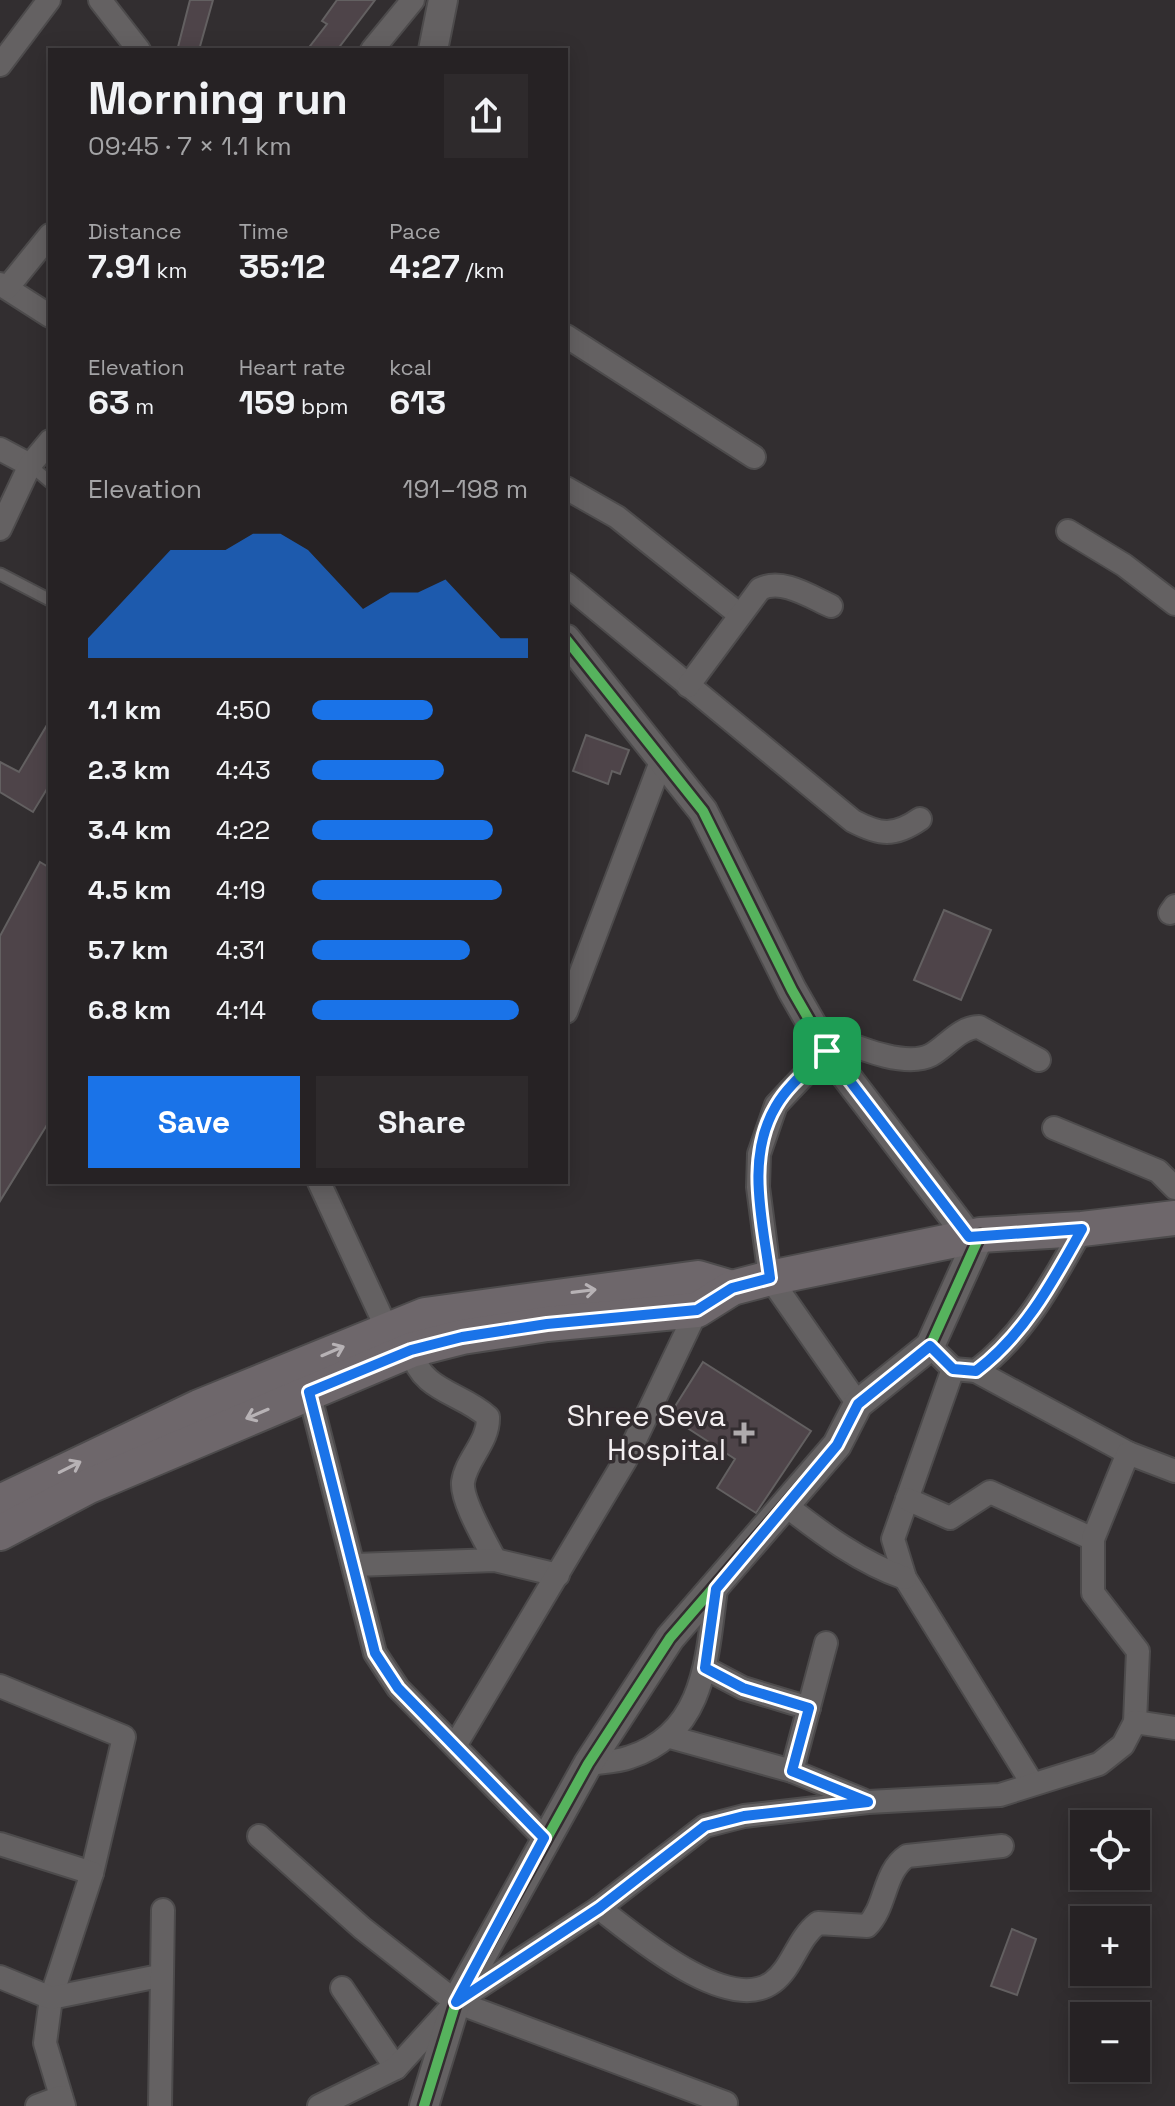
<!DOCTYPE html>
<meta charset="utf-8">
<style>
:root{--surface:#262224;--page:#2e2a2c;--text:#f1f3f6;--muted:#a4a4a6;--line:#423f41;--accent:#1a73e8}
body{margin:0;font-family:"Space Grotesk",sans-serif;background:var(--page);color:var(--text);height:100vh;display:flex;flex-direction:column;font-size:30px;white-space:nowrap}
*{box-sizing:border-box;margin:0}
p{font-size:26px;color:var(--muted)}
.icon{flex:none;width:44px;height:44px;fill:none;stroke:currentColor;stroke-width:2;stroke-linecap:round;stroke-linejoin:round}
.map{position:relative;flex:1;overflow:hidden}
.side{position:absolute;left:48px;top:48px;width:520px;height:1136px;display:flex;flex-direction:column;background:var(--surface);border-radius:0px;box-shadow:0 4px 20px #0003,0 0 0 2px var(--line)}
.side>*{flex:none}
.tools{position:absolute;left:1070px;top:1810px;display:grid;gap:16px}
.tools a{display:grid;place-items:center;width:80px;height:80px;border-radius:0px;background:var(--surface);box-shadow:0 4px 20px #0003,0 0 0 2px var(--line);font-size:40px}
.pin{position:absolute;display:grid;place-items:center;width:68px;height:68px;color:#fff;margin:-34px;border-radius:16px;box-shadow:0 4px 12px #0006}
.round{display:grid;place-items:center;flex:none;width:84px;height:84px;border-radius:0px;background:var(--page)}
.headline{display:flex;align-items:center;justify-content:space-between;height:136px;padding:0 40px}
h1{font-size:44px;font-weight:700;line-height:60px}
.figures{display:grid;grid-template-columns:repeat(3,1fr);gap:12px;height:136px;padding:8px 40px}
.figures div{display:grid;align-content:center}
.figures b{font-size:34px;font-weight:700}
.figures small{font-size:22px;font-weight:400}
.figures p{font-size:22px}
.chart{height:224px;padding:16px 40px}
.chart p{display:flex;justify-content:space-between}
.chart svg{width:100%;height:144px;margin-top:8px;fill:var(--accent);opacity:.7}
.cta{display:flex;gap:16px;margin-top:auto;padding:16px 40px}
.cta a{flex:1;height:92px;border-radius:0px;background:var(--accent);color:#fff;font-size:32px;font-weight:700;line-height:92px;text-align:center}
.cta a+a{background:var(--page);color:var(--text)}
ul{padding:0 40px;list-style:none;font-size:26px}
li{display:grid;grid-template-columns:128px 96px 1fr;align-items:center;height:60px}
li i{height:20px;border-radius:10px;background:var(--accent)}
.map>svg:first-child{display:block}
.building{fill:#4e4449;stroke:#636061;stroke-width:2}
.lines{fill:none;stroke-linecap:round;stroke-linejoin:round}
.service-casing{stroke:#4d4b4c;stroke-width:15}
.minor-casing{stroke:#4d4b4c;stroke-width:26}
.tertiary-casing{stroke:#4d4b4c;stroke-width:32}
.primary-casing{stroke:#4d4b4c;stroke-width:38}
.service{stroke:#646162;stroke-width:11}
.minor{stroke:#646162;stroke-width:22}
.tertiary{stroke:#646162;stroke-width:28}
.primary{stroke:#6e676b;stroke-width:34}
.cycleway-casing{stroke:#332d30;stroke-width:15}
.cycleway{stroke:#56b35d;stroke-width:10}
.oneway{stroke:#b7b2b5}
.route-casing{stroke:#fff;stroke-width:16}
.route{stroke:#1a73e8;stroke-width:10}
.poi-dot{fill:#afabad;stroke:#332d30;stroke-width:3}
.labels{text-anchor:middle;stroke-width:7;stroke-linejoin:round;paint-order:stroke}
.poi-label{font-size:30px;fill:#f3eff1;stroke:#332d30;text-anchor:end}
</style>
<div class="map">
<svg width="1175" height="2106" viewBox="0 0 1175 2106">
<rect width="100%" height="100%" fill="#322e30"/>
<g class="building">
<path d="M190,0H213L199,50L178,47Z"/>
<path d="M337,0H375L337,50H307L327,24L322,21Z"/>
<path d="M50,720V784L33,812L0,792V762L19,772Z"/>
<path d="M586,735L629,750L620,774L612,771L608,784L573,771Z"/>
<path d="M40,862L50,868V1120L0,1201V936Z"/>
<path d="M944,910L991,930L961,1000L914,980Z"/>
<path d="M703,1362L811,1431L756,1513L717,1488L735,1459L669,1416Z"/>
<path d="M1012,1929L1036,1939L1017,1995L991,1986Z"/>
</g>
<g class="lines">
<defs>
<g id="service">
<path d="M30,465L50,482"/>
<path d="M0,574L50,600"/>
</g>
<g id="minor">
<path d="M100,0L139,50"/>
<path d="M372,50L413,0"/>
<path d="M0,65L49,0"/>
<path d="M0,284L50,316"/>
<path d="M7,288L50,235"/>
<path d="M566,336L754,457"/>
<path d="M0,449L30,465"/>
<path d="M566,488L617,517L740,615"/>
<path d="M0,529L30,465L50,441"/>
<path d="M1068,531L1124,565L1175,604"/>
<path d="M566,584L853,821C880,835 894,837 920,819"/>
<path d="M688,686L760,589C782,578 809,596 831,606"/>
<path d="M1170,913L1175,906"/>
<path d="M566,1012L662,759"/>
<path d="M815,1031C844,1041 902,1070 931,1055C947,1046 960,1027 979,1027L1039,1060"/>
<path d="M827,1051L776,1105L759,1154L758,1187L770,1278L858,1404"/>
<path d="M1054,1128L1158,1171L1175,1188"/>
<path d="M319,1182L387,1329"/>
<path d="M930,1346L953,1369L893,1539L905,1578L1032,1783"/>
<path d="M411,1350C421,1392 461,1392 488,1417C489,1442 466,1459 463,1482C461,1501 486,1542 495,1560"/>
<path d="M953,1369L976,1371C1025,1334 1053,1281 1082,1229"/>
<path d="M976,1371L1128,1453"/>
<path d="M309,1392L375,1653L398,1688L544,1838"/>
<path d="M907,1499L950,1518L990,1492L1093,1539"/>
<path d="M784,1504C821,1533 861,1563 905,1578"/>
<path d="M355,1565L495,1560L558,1575"/>
<path d="M705,1668L743,1688L809,1708"/>
<path d="M0,1686L124,1737L92,1873"/>
<path d="M1135,1722L1138,1651L1093,1593V1539L1128,1453L1175,1471"/>
<path d="M670,1737L792,1771L863,1800"/>
<path d="M456,1744L626,1459L697,1310V1300"/>
<path d="M588,1764C601,1762 617,1762 630,1757C706,1732 707,1656 716,1589"/>
<path d="M792,1771L826,1643"/>
<path d="M259,1836L362,1928L456,2002L726,2103L723,2106"/>
<path d="M0,1844L92,1873L51,1998L45,2043L64,2106"/>
<path d="M599,1908C633,1934 728,2016 773,1982C793,1967 797,1939 818,1923L867,1926C887,1906 883,1872 907,1856L1002,1846"/>
<path d="M0,1977L51,1998L159,1976"/>
<path d="M342,1988L396,2068"/>
<path d="M37,2106L61,2097"/>
<path d="M160,2106L163,1910"/>
<path d="M319,2106L396,2068L456,2002L599,1908L705,1826L744,1816L868,1802L1000,1795L1099,1764L1123,1745L1135,1722L1175,1728"/>
</g>
<g id="tertiary">
<path d="M433,50L443,0"/>
<path d="M566,639L703,811L792,990L827,1051L969,1237"/>
<path d="M424,2106L456,2002L588,1764L670,1638L837,1445L858,1404L930,1346L980,1235"/>
</g>
<g id="primary">
<path d="M0,1502L199,1407L425,1315L698,1278L732,1288"/>
<path d="M0,1533L89,1486L411,1350L462,1337L547,1324L697,1310L732,1288L770,1278L980,1235L1082,1229L1175,1218"/>
</g>
</defs>
<use href="#service" class="service-casing"/>
<use href="#minor" class="minor-casing"/>
<use href="#tertiary" class="tertiary-casing"/>
<use href="#primary" class="primary-casing"/>
<use href="#service" class="service"/>
<use href="#minor" class="minor"/>
<use href="#tertiary" class="tertiary"/>
<use href="#primary" class="primary"/>
<defs>
<g id="cycleway">
<path d="M566,639L703,811L792,990L827,1051L969,1237"/>
<path d="M309,1392L375,1653L398,1688L544,1838"/>
<path d="M424,2106L456,2002L588,1764L670,1638L837,1445L858,1404L930,1346L980,1235"/>
</g>
</defs>
<use href="#cycleway" class="cycleway-casing"/>
<use href="#cycleway" class="cycleway"/>
</g>
<defs><path id="oneway-shaft" d="M-6 0H5M1.5-3L5.5 0L1.5 3" fill="none" stroke-width="1.6" stroke-linecap="round" stroke-linejoin="round" transform="scale(2)"/></defs>
<g class="oneway">
<use href="#oneway-shaft" transform="translate(584 1291) rotate(-7)"/>
<use href="#oneway-shaft" transform="translate(333 1351) rotate(-23)"/>
<use href="#oneway-shaft" transform="translate(257 1414) rotate(157)"/>
<use href="#oneway-shaft" transform="translate(70 1467) rotate(-27)"/>
</g>
<g class="lines">
<defs>
<path id="route" d="M827,1051L969,1237L1082,1229C1053,1281 1025,1334 976,1371L953,1369L930,1346L858,1404L837,1445L716,1589L705,1668L743,1688L809,1708L792,1771L868,1802L744,1816L705,1826L599,1908L456,2002L544,1838L398,1688L375,1653L309,1392L411,1350L462,1337L547,1324L697,1310L732,1288L770,1278C763,1222 745,1158 776,1106C788,1085 810,1068 827,1051Z"/>
</defs>
<use href="#route" class="route-casing"/>
<use href="#route" class="route"/>
</g>
<path class="poi-dot" d="M740 1421h8v8h8v8h-8v8h-8v-8h-8v-8h8z"/>
<g class="labels">
<g class="poi-label">
<text x="726" y="1426">Shree Seva<tspan x="726" dy="34">Hospital</tspan></text>
</g>
</g>
</svg>
<div class="tools">
<a><svg class="icon" aria-label="locate" viewBox="0 0 24 24"><circle cx="12" cy="12" r="6"/><path d="M12 2v4M12 18v4M2 12h4M18 12h4"/></svg></a>
<a>+</a>
<a>−</a>
</div>
<div class="pin" style="left:827px;top:1051px;background:#1e9e55"><svg class="icon" aria-label="arrive" viewBox="0 0 24 24"><path d="M6 21V4h12l-3 4 3 4H6"/></svg></div>
<section class="side">
<div class="headline"><div><h1>Morning run</h1><p>09:45 · 7 × 1.1 km</p></div><a class="round"><svg class="icon" aria-label="share" viewBox="0 0 24 24"><path d="M12 15V3M7 8l5-5 5 5M5 13v7h14v-7"/></svg></a></div>
<div class="figures">
<div><p>Distance</p><b>7.91<small> km</small></b></div>
<div><p>Time</p><b>35:12</b></div>
<div><p>Pace</p><b>4:27<small> /km</small></b></div>
</div>
<div class="figures">
<div><p>Elevation</p><b>63<small> m</small></b></div>
<div><p>Heart rate</p><b>159<small> bpm</small></b></div>
<div><p>kcal</p><b>613</b></div>
</div>
<div class="chart"><p><span>Elevation</span>191–198 m</p>
<svg viewBox="0 0 160 44" preserveAspectRatio="none"><path d="M0 44V38L10 29L20 20L30 11L40 11L50 11L60 6L70 6L80 11L90 20L100 29L110 24L120 24L130 20L140 29L150 38L160 38V44z"/></svg>
</div>
<ul>
<li><b>1.1 km</b>4:50<i style="width:56%"></i></li>
<li><b>2.3 km</b>4:43<i style="width:61%"></i></li>
<li><b>3.4 km</b>4:22<i style="width:84%"></i></li>
<li><b>4.5 km</b>4:19<i style="width:88%"></i></li>
<li><b>5.7 km</b>4:31<i style="width:73%"></i></li>
<li><b>6.8 km</b>4:14<i style="width:96%"></i></li>
</ul>
<div class="cta"><a>Save</a><a>Share</a></div>
</section>
</div>
